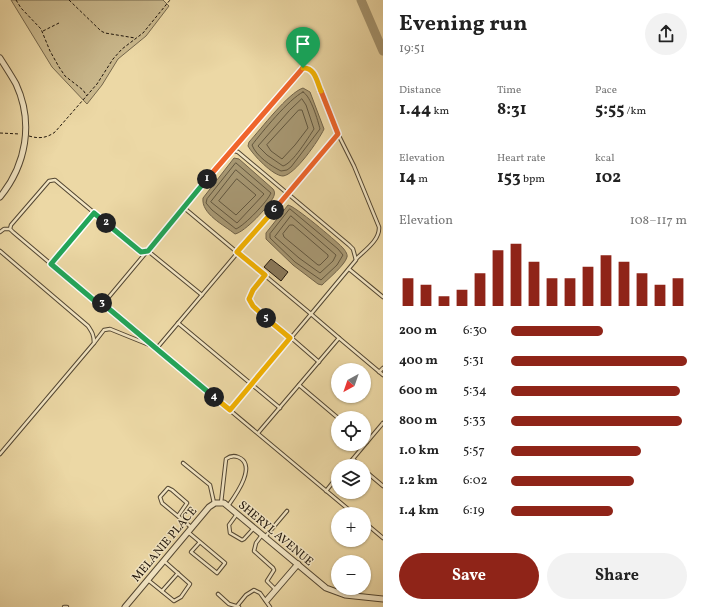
<!DOCTYPE html>
<meta charset="utf-8">
<style>
:root{--surface:#fff;--page:#f2f2f2;--text:#222;--muted:#767676;--accent:#8f2418}
body{margin:0;font-family:Vollkorn,serif;background:var(--page);color:var(--text);height:100vh;display:flex;flex-direction:column;font-size:15px;white-space:nowrap}
*{box-sizing:border-box;margin:0}
p{font-size:13px;color:var(--muted)}
.icon{flex:none;width:22px;height:22px;fill:none;stroke:currentColor;stroke-width:2;stroke-linecap:round;stroke-linejoin:round}
.map{position:relative;flex:1;overflow:hidden}
.panel{display:flex;flex-direction:column;background:var(--surface);width:320px}
.panel>*{flex:none}
.needle{width:26px;rotate:220deg}
.buttons{position:absolute;left:331px;top:363px;display:grid;gap:8px}
.buttons a{display:grid;place-items:center;width:40px;height:40px;border-radius:50%;background:var(--surface);box-shadow:0 1px 3px #0004;font-size:20px}
.pin{position:absolute;display:grid;place-items:center;width:34px;height:34px;color:#fff;margin:-41px -17px;border-radius:50% 50% 50% 0;rotate:-45deg;box-shadow:0 0 4px #0007}
.pin .icon{rotate:45deg}
.km{position:absolute;width:20px;height:20px;margin:-10px;border-radius:50%;background:#222;color:#fff;font-size:11px;line-height:20px;text-align:center}
.round{display:grid;place-items:center;flex:none;width:42px;height:42px;border-radius:21px;background:var(--page)}
.head{display:flex;align-items:center;justify-content:space-between;height:68px;padding:0 16px}
h1{font-size:22px;font-weight:700;line-height:30px}
.metrics{display:grid;grid-template-columns:repeat(3,1fr);gap:6px;height:68px;padding:4px 16px}
.metrics div{display:grid;align-content:center}
.metrics b{font-size:17px;font-weight:700}
.metrics small{font-size:11px;font-weight:400}
.metrics p{font-size:11px}
.chart{height:112px;padding:8px 16px}
.chart p{display:flex;justify-content:space-between}
.chart svg{width:100%;height:72px;margin-top:4px;stroke:var(--accent);stroke-width:6}
.cta{display:flex;gap:8px;margin-top:auto;padding:8px 16px}
.cta a{flex:1;height:46px;border-radius:24px;background:var(--accent);color:#fff;font-size:16px;font-weight:700;line-height:46px;text-align:center}
.cta a+a{background:var(--page);color:var(--text)}
ul{padding:0 16px;list-style:none;font-size:13px}
li{display:grid;grid-template-columns:64px 48px 1fr;align-items:center;height:30px}
li i{height:10px;border-radius:5px;background:var(--accent)}
main{display:flex;flex:1;min-height:0}
.map>svg:first-child{display:block}
.green{fill:#c9b78b;stroke:#74664b}
.water{fill:#a69671;stroke:#706248}
.lines{fill:none;stroke-linecap:round;stroke-linejoin:round}
.shore{stroke:#62563e;stroke-width:1}
.river{stroke:#a69671;stroke-width:9}
.building{fill:#8a7a5b;stroke:#1f150b}
.service-casing{stroke:#524632;stroke-width:4.5}
.minor-casing{stroke:#524632;stroke-width:7}
.path{stroke:#1f150b;stroke-width:1;stroke-dasharray:3 2;stroke-linecap:butt}
.service{stroke:#f3e6c4;stroke-width:2.5}
.minor{stroke:#f3e6c4;stroke-width:5}
.split-1-casing{stroke:#fff;stroke-width:8}
.split-2-casing{stroke:#fff;stroke-width:8}
.split-3-casing{stroke:#fff;stroke-width:8}
.split-4-casing{stroke:#fff;stroke-width:8}
.split-5-casing{stroke:#fff;stroke-width:8}
.split-6-casing{stroke:#fff;stroke-width:8}
.split-7-casing{stroke:#fff;stroke-width:8}
.split-8-casing{stroke:#fff;stroke-width:8}
.split-1{stroke:#f0652b;stroke-width:5}
.split-2{stroke:#22a559;stroke-width:5}
.split-3{stroke:#22a559;stroke-width:5}
.split-4{stroke:#22a559;stroke-width:5}
.split-5{stroke:#f5b400;stroke-width:5}
.split-6{stroke:#f5b400;stroke-width:5}
.split-7{stroke:#f0652b;stroke-width:5}
.split-8{stroke:#f5b400;stroke-width:5}
.labels{text-anchor:middle;stroke-width:3;stroke-linejoin:round;paint-order:stroke}
.street-label{font-size:12px;fill:#1f150b;stroke:#f3e6c4}
</style>
<main>
<div class="map">
<svg width="383" height="607" viewBox="0 0 383 607">
<rect width="100%" height="100%" fill="#ecd8a5"/>
<filter id="stains"><feTurbulence type="fractalNoise" baseFrequency=".005" numOctaves="4"/><feColorMatrix values="0 0 0 0 .2 0 0 0 0 .09 0 0 0 0 .02 0 0 0 .5 -.17"/></filter>
<radialGradient id="worn" r=".72"><stop offset=".6" stop-color="#630" stop-opacity="0"/><stop offset="1" stop-color="#630" stop-opacity=".3"/></radialGradient>
<path class="green" d="M11,0H163L169,6L146,36L118,59L102,85L87,104L52,67Z"/>
<g class="water">
<path d="M303,88L310,92L324,129C319,140 295,175 283,176C273,176 253,155 248,146L249,142C261,129 288,93 303,88Z"/>
<path d="M234,158L239,159L273,189C275,192 275,194 273,198C268,207 245,232 235,234C224,225 201,214 203,198Z"/>
<path d="M288,205C295,206 335,240 342,247C344,249 348,254 347,257C345,265 328,279 322,285L318,284L293,265L266,239V233Z"/>
</g>
<g class="lines">
<g class="shore">
<path d="M303,92C311,96 318,121 320,129L291,167L287,170L281,171C271,166 256,156 252,145C262,132 289,99 303,92Z"/>
<path d="M302,99L306,105L314,129C308,138 293,163 283,166L267,155L258,146L289,111Z"/>
<path d="M299,110H302L308,128L295,145L282,159L271,151L267,145Z"/>
<path d="M236,163L271,193C267,202 245,225 236,229L212,210L206,203L207,199Z"/>
<path d="M236,170L264,194L237,223L211,202Z"/>
<path d="M237,179L256,195L236,215L219,201Z"/>
<path d="M290,209L338,249L343,255L337,265L321,280L295,262L270,238V234Z"/>
<path d="M291,216L336,255L333,261L320,273L299,258L275,237Z"/>
<path d="M290,225H293L328,255V257L320,265H318L284,237L283,234Z"/>
</g>
<path class="river" d="M361,0L383,51"/>
</g>
<path class="building" d="M271,259L288,272L281,281L264,267Z"/>
<g class="lines">
<defs>
<g id="service">
<path d="M338,134L354,166L379,227C380,240 365,250 356,259"/>
<path d="M183,207L311,314L230,410"/>
<path d="M0,232L4,229H10"/>
<path d="M0,251L88,326C92,332 94,335 94,343L0,454"/>
<path d="M51,264L94,213"/>
<path d="M349,269L383,297"/>
<path d="M265,275L250,295V302L319,362"/>
<path d="M202,295L148,251L141,252L55,180L49,181L11,225L10,229L13,232L96,302L103,304L354,514"/>
<path d="M103,304L232,150L238,152L349,245L353,249L356,260L311,314L339,338L258,433"/>
<path d="M178,323L280,408"/>
<path d="M339,338L383,375"/>
<path d="M94,343L104,330L110,329L152,346"/>
<path d="M157,348L338,134L314,72L307,68H303L232,150"/>
<path d="M379,372L383,368"/>
<path d="M299,385L338,418"/>
<path d="M367,442L383,423"/>
<path d="M353,459L360,466"/>
<path d="M183,463L210,485L214,503"/>
<path d="M347,466L367,442L364,440"/>
<path d="M364,470L383,486"/>
<path d="M326,491L338,476"/>
<path d="M221,503L226,459C230,456 233,455 238,457C258,465 235,496 228,506"/>
<path d="M237,514L229,525L230,533L242,540L244,539L254,528"/>
<path d="M178,516L187,503L172,490L168,488L160,497L162,503L191,527"/>
<path d="M364,522L383,538"/>
<path d="M188,532L225,563L217,573L191,552L200,542"/>
<path d="M262,535L256,543L254,551L273,568L274,570L267,581L276,590"/>
<path d="M265,537L287,511"/>
<path d="M148,580L174,601L181,597L190,584L164,561"/>
<path d="M162,591L178,573"/>
<path d="M218,594L229,604L239,607"/>
<path d="M237,606L246,595L254,590L260,593L270,607"/>
<path d="M64,607H67"/>
</g>
<g id="minor">
<path d="M0,58C5,66 11,75 16,84C34,123 26,165 0,197"/>
<path d="M267,600L298,564"/>
<path d="M125,607L209,507L215,503H224L326,588L345,595L383,599"/>
</g>
</defs>
<use href="#service" class="service-casing"/>
<use href="#minor" class="minor-casing"/>
<g class="path">
<path d="M16,0L21,8L41,29L50,51L59,67L65,76L83,90L87,96"/>
<path d="M69,0L101,31L105,33L135,38"/>
<path d="M43,31L59,23"/>
<path d="M0,133L20,134"/>
<path d="M29,136C39,139 47,138 55,132L97,84L113,59L122,49L143,33L170,0"/>
</g>
<use href="#service" class="service"/>
<use href="#minor" class="minor"/>
</g>
<g class="lines">
<defs>
<path id="split-1" d="M207,179L303,68"/>
<path id="split-2" d="M106,223L141,252L148,251L207,179"/>
<path id="split-3" d="M102,303L96,302L51,264L94,213L106,223"/>
<path id="split-4" d="M102,303L214,397"/>
<path id="split-5" d="M214,397L230,410L290,338L266,318"/>
<path id="split-6" d="M266,318L253,306L249,299L253,290L265,275L237,252L274,210"/>
<path id="split-7" d="M274,210L338,134L321,91"/>
<path id="split-8" d="M303,68C315,67 317,82 321,91"/>
</defs>
<use href="#split-1" class="split-1-casing"/>
<use href="#split-2" class="split-2-casing"/>
<use href="#split-3" class="split-3-casing"/>
<use href="#split-4" class="split-4-casing"/>
<use href="#split-5" class="split-5-casing"/>
<use href="#split-6" class="split-6-casing"/>
<use href="#split-7" class="split-7-casing"/>
<use href="#split-8" class="split-8-casing"/>
<use href="#split-1" class="split-1"/>
<use href="#split-2" class="split-2"/>
<use href="#split-3" class="split-3"/>
<use href="#split-4" class="split-4"/>
<use href="#split-5" class="split-5"/>
<use href="#split-6" class="split-6"/>
<use href="#split-7" class="split-7"/>
<use href="#split-8" class="split-8"/>
</g>
<g class="labels">
<g class="street-label">
<text transform="translate(276 533) rotate(40)" y="4">SHERYL AVENUE</text>
<text transform="translate(164 544) rotate(-50)" y="4">MELANIE PLACE</text>
</g>
</g>
<rect width="100%" height="100%" filter="url(#stains)"/>
<rect width="100%" height="100%" fill="url(#worn)"/>
</svg>
<div class="buttons">
<a><svg class="needle" viewBox="-14 -14 28 28"><path d="M0-13l5 13h-10z" fill="#e53935"/><path d="M0 13l5-13h-10z" fill="#767676"/></svg></a>
<a><svg class="icon" aria-label="locate" viewBox="0 0 24 24"><circle cx="12" cy="12" r="6"/><path d="M12 2v4M12 18v4M2 12h4M18 12h4"/></svg></a>
<a><svg class="icon" aria-label="layers" viewBox="0 0 24 24"><path d="M12 4l9 5-9 5-9-5zM3 14l9 5 9-5"/></svg></a>
<a>+</a>
<a>−</a>
</div>
<div class="pin" style="left:303px;top:68px;background:#1e9e55"><svg class="icon" aria-label="arrive" viewBox="0 0 24 24"><path d="M6 21V4h12l-3 4 3 4H6"/></svg></div>
<b class="km" style="left:207px;top:179px">1</b>
<b class="km" style="left:106px;top:223px">2</b>
<b class="km" style="left:102px;top:303px">3</b>
<b class="km" style="left:214px;top:397px">4</b>
<b class="km" style="left:266px;top:318px">5</b>
<b class="km" style="left:274px;top:210px">6</b>
</div>
<section class="panel">
<div class="head"><div><h1>Evening run</h1><p>19:51</p></div><a class="round"><svg class="icon" aria-label="share" viewBox="0 0 24 24"><path d="M12 15V3M7 8l5-5 5 5M5 13v7h14v-7"/></svg></a></div>
<div class="metrics">
<div><p>Distance</p><b>1.44<small> km</small></b></div>
<div><p>Time</p><b>8:31</b></div>
<div><p>Pace</p><b>5:55<small> /km</small></b></div>
</div>
<div class="metrics">
<div><p>Elevation</p><b>14<small> m</small></b></div>
<div><p>Heart rate</p><b>153<small> bpm</small></b></div>
<div><p>kcal</p><b>102</b></div>
</div>
<div class="chart"><p><span>Elevation</span>108–117 m</p>
<svg viewBox="0 0 160 44" preserveAspectRatio="none"><path d="M5 44V27M15 44V31M25 44V38M35 44V34M45 44V24M55 44V10M65 44V6M75 44V17M85 44V27M95 44V27M105 44V20M115 44V13M125 44V17M135 44V24M145 44V31M155 44V27"/></svg>
</div>
<ul>
<li><b>200 m</b>6:30<i style="width:52%"></i></li>
<li><b>400 m</b>5:31<i style="width:100%"></i></li>
<li><b>600 m</b>5:34<i style="width:96%"></i></li>
<li><b>800 m</b>5:33<i style="width:97%"></i></li>
<li><b>1.0 km</b>5:57<i style="width:74%"></i></li>
<li><b>1.2 km</b>6:02<i style="width:70%"></i></li>
<li><b>1.4 km</b>6:19<i style="width:58%"></i></li>
</ul>
<div class="cta"><a>Save</a><a>Share</a></div>
</section>
</main>
